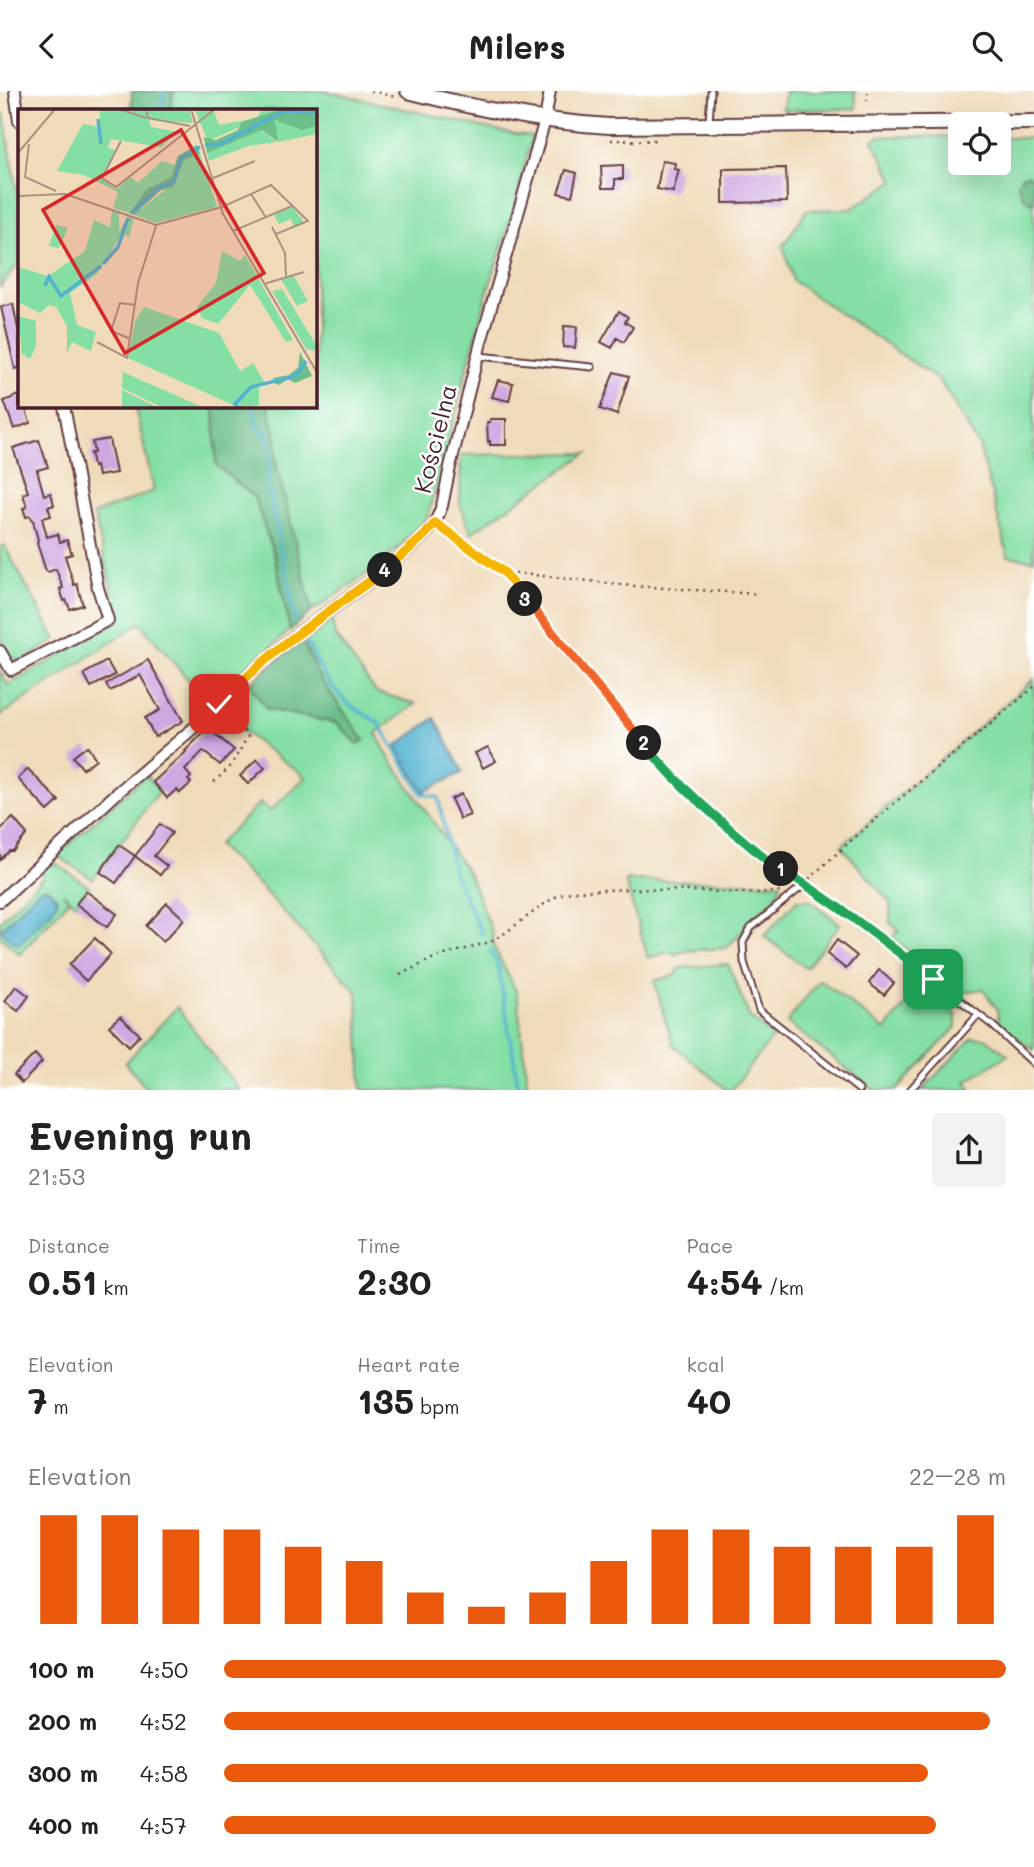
<!DOCTYPE html>
<meta charset="utf-8">
<style>
:root{--surface:#fff;--page:#f2f2f2;--text:#222;--muted:#767676;--accent:#ea580c}
body{margin:0;font-family:Mali,sans-serif;background:var(--page);color:var(--text);height:100vh;display:flex;flex-direction:column;font-size:26px;white-space:nowrap}
*{box-sizing:border-box;margin:0}
p{font-size:23px;color:var(--muted)}
.icon{flex:none;width:38px;height:38px;fill:none;stroke:currentColor;stroke-width:2;stroke-linecap:round;stroke-linejoin:round}
.map{position:relative;height:999px;overflow:hidden}
.details{display:flex;flex-direction:column;background:var(--surface);flex:1}
.details>*{flex:none}
.fabs{position:absolute;left:948px;top:21px;display:grid;gap:14px}
.fabs a{display:grid;place-items:center;width:63px;height:63px;border-radius:7px;background:var(--surface);box-shadow:0 7px 28px #0002;font-size:35px}
.pin{position:absolute;display:grid;place-items:center;width:60px;height:60px;color:#fff;margin:-30px;border-radius:14px;box-shadow:0 4px 10px #0006}
.km{position:absolute;width:35px;height:35px;margin:-18px;border-radius:50%;background:#222;color:#fff;font-size:19px;line-height:35px;text-align:center}
.round{display:grid;place-items:center;flex:none;width:74px;height:74px;border-radius:7px;background:var(--page)}
.overview{display:flex;align-items:center;justify-content:space-between;height:119px;padding:0 28px}
h1{font-size:38px;font-weight:700;line-height:52px}
.figures{display:grid;grid-template-columns:repeat(3,1fr);gap:10px;height:119px;padding:7px 28px}
.figures div{display:grid;align-content:center}
.figures b{font-size:35px;font-weight:700}
.figures small{font-size:19px;font-weight:400}
.figures p{font-size:19px}
.chart{height:196px;padding:14px 28px}
.chart p{display:flex;justify-content:space-between}
.chart svg{width:100%;height:126px;margin-top:7px;stroke:var(--accent);stroke-width:6}
ul{padding:0 28px;list-style:none;font-size:23px}
li{display:grid;grid-template-columns:112px 84px 1fr;align-items:center;height:52px}
li i{height:18px;border-radius:9px;background:var(--accent)}
header{display:flex;justify-content:space-between;align-items:center;height:91px;padding:0 28px;background:var(--surface);font-size:32px;font-weight:700}
.map>svg:first-child{display:block}
.green{fill:#85dfa5;stroke:#687f68;stroke-width:2}
.forest{fill:#6cbe8a;stroke:#5b6e5a;stroke-width:2}
.water{fill:#52b2d0;stroke:#4e687e;stroke-width:2}
.lines{fill:none;stroke-linecap:round;stroke-linejoin:round}
.stream{stroke:#52b2d0;stroke-width:3.5}
.building{fill:#cea8e2}
.service-casing{stroke:#633b40;stroke-width:9}
.minor-casing{stroke:#633b40;stroke-width:14}
.tertiary-casing{stroke:#633b40;stroke-width:18}
.path{stroke:#633b40;stroke-width:2.5;stroke-dasharray:2 5;stroke-linecap:butt}
.service{stroke:#fff;stroke-width:5}
.minor{stroke:#fff;stroke-width:10}
.tertiary{stroke:#fff;stroke-width:14}
.split-1-casing{stroke:#fff;stroke-width:14}
.split-2-casing{stroke:#fff;stroke-width:14}
.split-3-casing{stroke:#fff;stroke-width:14}
.split-4-casing{stroke:#fff;stroke-width:14}
.split-5-casing{stroke:#fff;stroke-width:14}
.split-1{stroke:#22a559;stroke-width:9}
.split-2{stroke:#22a559;stroke-width:9}
.split-3{stroke:#f0652b;stroke-width:9}
.split-4{stroke:#f5b400;stroke-width:9}
.split-5{stroke:#f5b400;stroke-width:9}
.labels{text-anchor:middle;stroke-width:5;stroke-linejoin:round;paint-order:stroke}
.street-label{font-size:24px;fill:#4a1f2b;stroke:#fff}
.inset-river{fill:none;stroke:#52b2d0;stroke-width:3.5}
.inset-road{fill:none;stroke:#ad9081;stroke-width:2}
.view{fill:#d62828;fill-opacity:0.15;stroke:#d62828;stroke-width:3.5}
.inset-edge{fill:none;stroke:#4a1f2b;stroke-width:3.5}
</style>
<header><svg class="icon" aria-label="back" viewBox="0 0 24 24"><path d="M15 5l-7 7 7 7"/></svg>Milers<svg class="icon" aria-label="search" viewBox="0 0 24 24"><circle cx="10" cy="10" r="6"/><path d="M15 15l6 6"/></svg></header>
<div class="map">
<svg width="1034" height="999" viewBox="0 0 1034 999">
<rect width="100%" height="100%" fill="#fff"/>
<filter id="ink" filterUnits="userSpaceOnUse"><feTurbulence type="fractalNoise" baseFrequency=".0143" numOctaves="2"/><feDisplacementMap in="SourceGraphic" scale="14" xChannelSelector="R" yChannelSelector="G"/><feConvolveMatrix kernelMatrix="1 2 1 2 8 2 1 2 1" color-interpolation-filters="sRGB"/></filter>
<filter id="wash" filterUnits="userSpaceOnUse"><feTurbulence type="fractalNoise" baseFrequency=".00686" numOctaves="4" result="noise"/><feDisplacementMap in="SourceGraphic" scale="28" xChannelSelector="R" yChannelSelector="G"/><feGaussianBlur stdDeviation="1.57" result="paint"/><feColorMatrix in="noise" values="0 0 0 0 0 0 0 0 0 0 0 0 0 0 0 0 0 1.4 0 .05"/><feComposite in="paint" operator="in"/></filter>
<g filter="url(#wash)">
<rect width="100%" height="100%" fill="#efdbba"/>
<g class="green">
<path d="M173,0H326L509,42L532,45L514,118L487,202L428,425C397,464 353,493 312,520L276,372V346L268,315H315V19H171Z"/>
<path d="M785,0H855L856,18L783,19Z"/>
<path d="M4,23L19,113V173L0,196V27Z"/>
<path d="M879,45L961,46V72H999V47H1034V469L1008,465L980,357L940,290L793,190L783,155L807,119L851,118L894,90L873,49Z"/>
<path d="M135,315H214L216,374L254,406L275,466L290,539L209,613L140,532L0,625V580L8,594L119,530L94,423L154,400Z"/>
<path d="M587,362L471,442L460,413L461,364Z"/>
<path d="M4,454L56,549L22,570L11,567L0,544V456Z"/>
<path d="M332,529L335,544L376,601L416,613L376,642L385,660L470,785L492,841L494,856L517,902L528,999H362L357,901L260,795L217,754L260,712L270,720L306,686L217,622L249,593L267,618L337,632L358,653L364,649L319,586L302,549Z"/>
<path d="M1034,588V959L999,933L997,918L983,898L961,902L892,847L899,839L890,832V811L841,755Z"/>
<path d="M146,684L160,699L93,788L61,767L59,762Z"/>
<path d="M48,771L57,773L89,796L76,813L63,802L69,809L20,863L0,846V830L44,785L41,780Z"/>
<path d="M625,789L781,792L776,806L726,857L684,860L676,863L668,861L648,867Z"/>
<path d="M797,809H809L840,833L806,877L764,845Z"/>
<path d="M728,873L750,927L774,945L731,999H727L673,954L654,890L676,884L680,877Z"/>
<path d="M820,889L885,939L920,896L956,924V936L897,999H874L787,931Z"/>
<path d="M177,916L239,999H148L125,972Z"/>
<path d="M972,947H985L1008,964L966,990L972,999H922Z"/>
</g>
<g class="forest">
<path d="M132,0H173L171,19H131Z"/>
<path d="M1027,83L1034,87V111H1029L1023,105L1018,92L1021,85Z"/>
<path d="M214,315H268L276,346V372L312,520L290,539L275,466L254,406L216,374Z"/>
<path d="M302,549L319,586L364,649L358,653L337,632L267,618L249,593Z"/>
</g>
<g class="water">
<path d="M435,627L463,681L424,701L396,655Z"/>
<path d="M47,797L57,807V811L54,817L20,852L16,853L6,846L1,838L40,798Z"/>
</g>
<g class="lines">
<g class="stream">
<path d="M159,19V15L165,10L161,0"/>
<path d="M253,315L258,338L266,343L271,364L266,385L296,531"/>
<path d="M307,552L328,591L347,612L379,632L422,703L438,706L454,782L482,843"/>
<path d="M490,859L498,875L519,999"/>
</g>
</g>
<g id="blocks">
<g class="building">
<path d="M662,70L675,72L674,78L679,79L673,101L657,98Z"/>
<path d="M623,74V88H615V97H602L601,75Z"/>
<path d="M786,77L787,111L723,112V78Z"/>
<path d="M566,79L577,82L572,105L558,102Z"/>
<path d="M13,213L19,243V277L15,278L1,216Z"/>
<path d="M619,220L628,226L625,231L633,236L624,251L617,247L612,257L601,251Z"/>
<path d="M564,235L577,236L575,257L563,256Z"/>
<path d="M614,281L629,285L617,324L600,318Z"/>
<path d="M498,289L513,292L509,310L492,306Z"/>
<path d="M19,304V315H25L30,332L14,338L4,310Z"/>
<path d="M490,328H506V354H490V350L488,351L487,331H490Z"/>
<path d="M109,348L116,382L98,385L96,375L93,376L92,369L90,362H94L92,351Z"/>
<path d="M39,349L48,376L37,379L44,404L51,402L54,414L48,416L51,425L42,427L47,446L58,443L60,451L67,449L72,463L65,465L74,494L77,493L83,514L70,518L66,509L64,510L60,498L63,497L56,478L48,481L46,480L37,452L38,449L33,430L30,425L26,426L23,417L27,416L23,403L28,401L13,357Z"/>
<path d="M148,569L183,630L155,646L145,627L160,619L140,584L110,600L106,593Z"/>
<path d="M107,570L115,584L91,596L84,583Z"/>
<path d="M208,637L234,659L220,674L203,660L185,679L191,686L188,689L191,692L180,702L177,698L167,707L153,691L186,661L185,660Z"/>
<path d="M87,655L96,668L83,678L73,666Z"/>
<path d="M488,656L496,670L483,677L475,662Z"/>
<path d="M257,668L265,677L248,693L240,685Z"/>
<path d="M28,678L59,710L48,720L18,688Z"/>
<path d="M461,703L470,724L460,728L451,708Z"/>
<path d="M13,727L27,743L13,760H9L0,769V739Z"/>
<path d="M160,733L172,742L154,765L167,775L160,784L135,765Z"/>
<path d="M119,754L135,765L116,792L100,781Z"/>
<path d="M86,800L117,823L107,836L76,813Z"/>
<path d="M167,812L184,828L163,851L146,835Z"/>
<path d="M95,847L111,863L86,890L69,874Z"/>
<path d="M837,849L857,865L846,878L827,863Z"/>
<path d="M879,879L894,892L884,904L869,892Z"/>
<path d="M16,895L29,905L18,920L5,910Z"/>
<path d="M120,925L140,944L129,955L109,935Z"/>
<path d="M35,963L42,971L22,992L14,984Z"/>
</g>
</g>
</g>
<g filter="url(#ink)">
<use href="#blocks" fill-opacity="0" stroke="#633b40" stroke-width="2"/>
<g class="lines">
<defs>
<g id="service">
<path d="M709,32L711,0"/>
<path d="M478,265L592,276"/>
<path d="M435,432L505,482L660,672L697,710L769,771L805,793L887,853L992,934L1034,973"/>
<path d="M805,793L751,837L743,851L744,871L759,919L859,999"/>
<path d="M910,999L978,924"/>
</g>
<g id="minor">
<path d="M15,0L19,30"/>
<path d="M0,560L11,579L108,529L98,497L64,315"/>
<path d="M0,810L116,703L197,634L254,579L287,551L381,482L424,445L435,432L442,415L450,376L481,251L545,29L550,0"/>
</g>
<path id="tertiary" d="M408,0C475,17 540,31 609,35L1034,31"/>
</defs>
<use href="#service" class="service-casing"/>
<use href="#minor" class="minor-casing"/>
<use href="#tertiary" class="tertiary-casing"/>
<g class="path">
<path d="M371,0L395,6"/>
<path d="M867,10L868,0"/>
<path d="M611,49L645,50L660,48"/>
<path d="M515,482L634,495L758,503"/>
<path d="M214,691L231,675L248,645L226,621"/>
<path d="M809,788C881,720 959,660 1034,596"/>
<path d="M400,884L434,867L490,851L505,842L547,811L559,804L574,800L635,798L750,802L781,801"/>
</g>
<use href="#service" class="service"/>
<use href="#minor" class="minor"/>
<use href="#tertiary" class="tertiary"/>
</g>
</g>
<g class="lines" filter="url(#ink)">
<defs>
<path id="split-1" d="M781,778C834,811 884,850 933,888"/>
<path id="split-2" d="M644,652C680,698 725,734 769,771L781,778"/>
<path id="split-3" d="M525,508L644,652"/>
<path id="split-4" d="M385,479L424,445L435,432L505,482L525,508"/>
<path id="split-5" d="M219,613L254,579L287,551L385,479"/>
</defs>
<use href="#split-1" class="split-1-casing"/>
<use href="#split-2" class="split-2-casing"/>
<use href="#split-3" class="split-3-casing"/>
<use href="#split-4" class="split-4-casing"/>
<use href="#split-5" class="split-5-casing"/>
<use href="#split-1" class="split-1"/>
<use href="#split-2" class="split-2"/>
<use href="#split-3" class="split-3"/>
<use href="#split-4" class="split-4"/>
<use href="#split-5" class="split-5"/>
</g>
<g class="labels">
<g class="street-label">
<text transform="translate(436 348) rotate(-76)" y="8">Kościelna</text>
</g>
</g>
<g transform="translate(18 18)">
<rect width="299" height="299" fill="#efdbba"/>
<path d="M82,0H171L175,14L131,11L133,18L160,23L143,38L93,30L90,39L99,41L82,69L99,80L112,68L120,74L144,52L157,56L153,68L112,104L95,99L100,83L66,66L39,62L65,15L82,18ZM195,0L201,16L239,9L244,0H263L190,32L177,1ZM259,11L278,18L299,17V25L260,33L255,17ZM244,21L258,33L230,37L191,52L189,44ZM182,45L199,98L138,114L116,106L149,79L166,51ZM274,98L287,114L276,118L273,110L261,115L256,106ZM94,101L101,103V122L111,107L116,109L111,128L104,125L79,165L52,184L59,216L78,223L73,242L54,233L49,244V217L38,198L31,196L22,204L0,193V158L30,167L67,142L76,111L92,118ZM38,116L50,119L41,139L31,137ZM204,142L222,152L227,146L275,231L268,233L232,176L200,215L184,209L179,198L198,174ZM275,166L290,192L279,197L262,169ZM264,180L299,237V242L288,240L254,182ZM126,198L201,224L222,262L235,254L247,274L241,277V296L222,299L110,249L117,212ZM0,207L18,212V237L12,250L4,245ZM105,263L173,293L186,299H145L104,279ZM104,281L141,299H104Z" fill="#85dfa5"/>
<path d="M263,0H299V17L284,21L257,11L260,33L244,21L189,44L186,28L198,31L220,21L224,13ZM179,36L182,45L166,51L155,78L143,81L116,106L112,104L128,81L153,68L160,47ZM282,243L294,267L277,274L270,270L261,276L256,274L255,269L271,266L280,259Z" fill="#6cbe8a"/>
<path class="inset-river" d="M80,10L83,35M187,36L203,35L266,2L300,3M113,104L142,78L156,73L163,49L182,38M85,155L100,138L110,109M27,177L31,168L43,187L83,157M220,299L217,295L233,278L278,267L288,252"/>
<path class="inset-road" d="M101,0L128,9M128,0L130,9L172,17M173,0L205,105L300,265M103,32L84,69L98,78L197,0M11,35L7,68L38,82M0,44L37,0M193,70L237,52M233,85L247,107M0,87L47,85L138,116L204,98L253,76L290,112L258,125M210,100L220,119M254,118L267,144L268,167M215,122L274,97M246,175L286,163M113,230L93,222L102,194L118,196M79,233L109,249L120,174L138,117"/>
<path class="view" d="M163,21L246,164L107,244L25,101Z"/>
<rect width="299" height="299" class="inset-edge"/>
</g>
</svg>
<div class="fabs">
<a><svg class="icon" aria-label="locate" viewBox="0 0 24 24"><circle cx="12" cy="12" r="6"/><path d="M12 2v4M12 18v4M2 12h4M18 12h4"/></svg></a>
</div>
<div class="pin" style="left:933px;top:888px;background:#1e9e55"><svg class="icon" aria-label="arrive" viewBox="0 0 24 24"><path d="M6 21V4h12l-3 4 3 4H6"/></svg></div>
<div class="pin" style="left:219px;top:613px;background:#d93025"><svg class="icon" aria-label="check" viewBox="0 0 24 24"><path d="M5 12l5 5 9-10"/></svg></div>
<b class="km" style="left:781px;top:778px">1</b>
<b class="km" style="left:644px;top:652px">2</b>
<b class="km" style="left:525px;top:508px">3</b>
<b class="km" style="left:385px;top:479px">4</b>
</div>
<section class="details">
<div class="overview"><div><h1>Evening run</h1><p>21:53</p></div><a class="round"><svg class="icon" aria-label="share" viewBox="0 0 24 24"><path d="M12 15V3M7 8l5-5 5 5M5 13v7h14v-7"/></svg></a></div>
<div class="figures">
<div><p>Distance</p><b>0.51<small> km</small></b></div>
<div><p>Time</p><b>2:30</b></div>
<div><p>Pace</p><b>4:54<small> /km</small></b></div>
</div>
<div class="figures">
<div><p>Elevation</p><b>7<small> m</small></b></div>
<div><p>Heart rate</p><b>135<small> bpm</small></b></div>
<div><p>kcal</p><b>40</b></div>
</div>
<div class="chart"><p><span>Elevation</span>22–28 m</p>
<svg viewBox="0 0 160 44" preserveAspectRatio="none"><path d="M5 44V6M15 44V6M25 44V11M35 44V11M45 44V17M55 44V22M65 44V33M75 44V38M85 44V33M95 44V22M105 44V11M115 44V11M125 44V17M135 44V17M145 44V17M155 44V6"/></svg>
</div>
<ul>
<li><b>100 m</b>4:50<i style="width:100%"></i></li>
<li><b>200 m</b>4:52<i style="width:98%"></i></li>
<li><b>300 m</b>4:58<i style="width:90%"></i></li>
<li><b>400 m</b>4:57<i style="width:91%"></i></li>
</ul>
</section>
